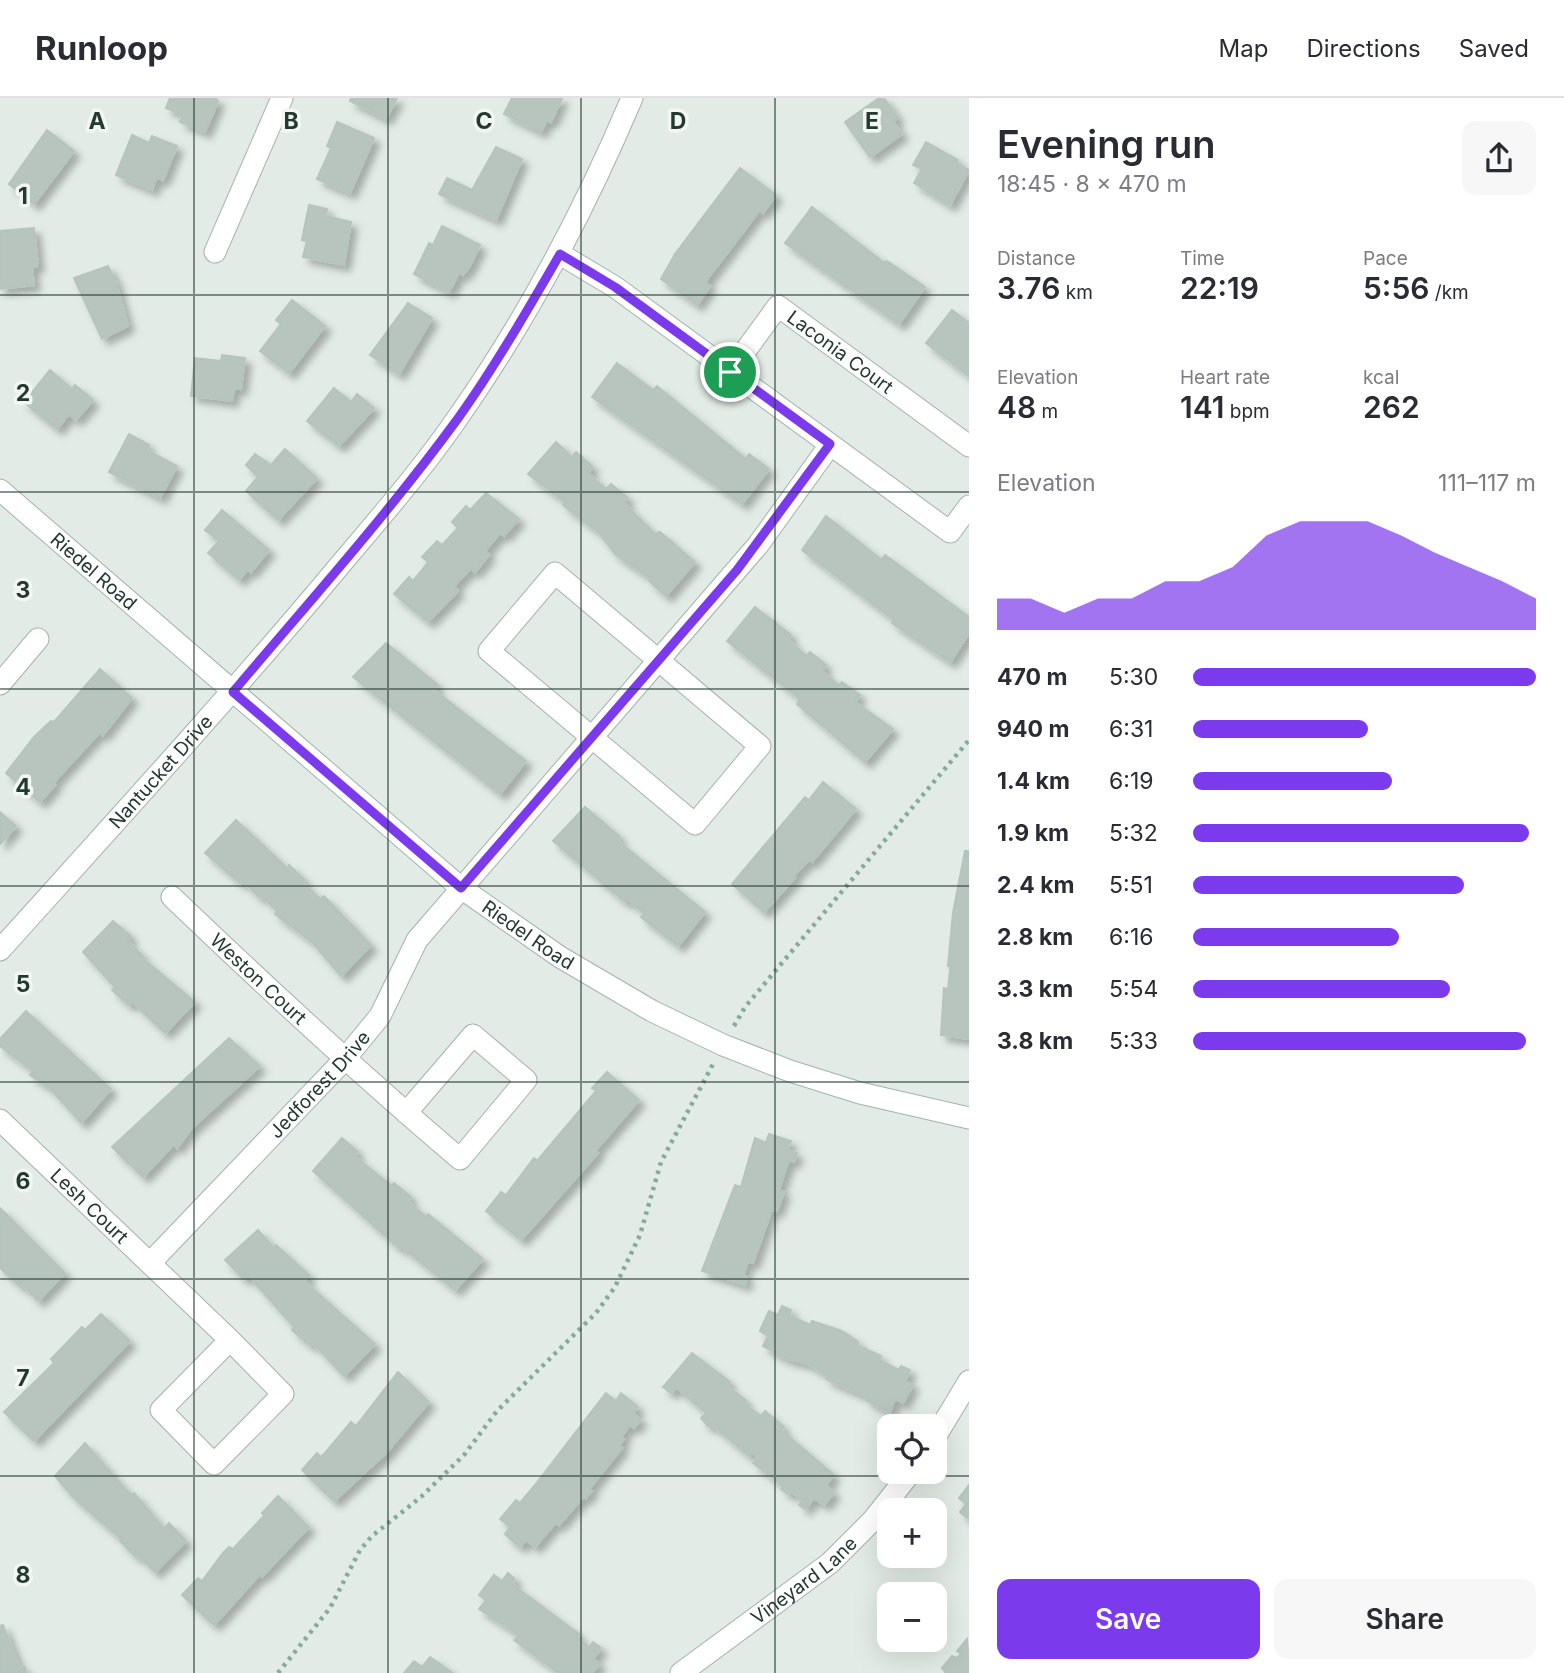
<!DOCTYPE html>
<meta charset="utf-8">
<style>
:root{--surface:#fff;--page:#f7f7f7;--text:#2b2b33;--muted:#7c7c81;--line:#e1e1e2;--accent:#7c3aed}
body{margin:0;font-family:Inter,sans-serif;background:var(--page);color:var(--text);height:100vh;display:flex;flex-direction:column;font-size:26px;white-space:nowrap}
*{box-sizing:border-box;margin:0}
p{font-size:23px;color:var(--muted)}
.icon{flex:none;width:38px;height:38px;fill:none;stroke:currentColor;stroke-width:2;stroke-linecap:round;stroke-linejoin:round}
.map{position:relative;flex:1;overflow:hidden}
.drawer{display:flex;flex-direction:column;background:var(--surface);width:595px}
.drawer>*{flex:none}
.fabs{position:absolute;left:877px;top:1316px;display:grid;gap:14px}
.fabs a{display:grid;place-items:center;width:70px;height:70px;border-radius:14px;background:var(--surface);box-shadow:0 7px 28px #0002;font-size:35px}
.pin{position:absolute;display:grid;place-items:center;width:60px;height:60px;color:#fff;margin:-30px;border:4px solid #fff;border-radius:50%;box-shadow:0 2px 7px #0007}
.round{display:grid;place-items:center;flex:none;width:74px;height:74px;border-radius:14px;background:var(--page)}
.summary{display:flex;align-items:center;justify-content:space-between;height:119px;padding:0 28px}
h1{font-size:38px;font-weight:600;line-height:52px}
.figures{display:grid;grid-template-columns:repeat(3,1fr);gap:10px;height:119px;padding:7px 28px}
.figures div{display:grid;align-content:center}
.figures b{font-size:30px;font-weight:600}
.figures small{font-size:19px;font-weight:400}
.figures p{font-size:19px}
.chart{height:196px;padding:14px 28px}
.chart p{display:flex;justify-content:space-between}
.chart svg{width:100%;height:126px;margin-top:7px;fill:var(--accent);opacity:.7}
.action{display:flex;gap:14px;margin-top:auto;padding:14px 28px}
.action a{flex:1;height:80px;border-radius:14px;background:var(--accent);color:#fff;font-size:28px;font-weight:600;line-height:80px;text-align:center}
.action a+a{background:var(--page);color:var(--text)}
ul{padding:0 28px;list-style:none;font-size:23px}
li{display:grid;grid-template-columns:112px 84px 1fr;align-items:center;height:52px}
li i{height:18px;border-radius:9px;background:var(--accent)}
header{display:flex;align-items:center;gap:42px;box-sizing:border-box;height:98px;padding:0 35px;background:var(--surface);border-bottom:2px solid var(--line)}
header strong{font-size:33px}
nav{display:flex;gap:38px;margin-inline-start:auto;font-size:24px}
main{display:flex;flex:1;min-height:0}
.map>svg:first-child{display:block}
.building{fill:#b7c5be;stroke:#b5c4bc;stroke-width:2;filter:url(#shadow)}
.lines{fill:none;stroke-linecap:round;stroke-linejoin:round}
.street-casing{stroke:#a5b2ab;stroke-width:23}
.secondary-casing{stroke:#a1b5ac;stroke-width:23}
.path{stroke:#85ab9b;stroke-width:4.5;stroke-dasharray:3.5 5;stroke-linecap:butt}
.street{stroke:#fff;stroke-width:21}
.secondary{stroke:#fff;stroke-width:21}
.route-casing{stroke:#fff;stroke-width:14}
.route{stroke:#7c3aed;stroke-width:9}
.grid{fill:none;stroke:#233a31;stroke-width:2;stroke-opacity:0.55}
.labels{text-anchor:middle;stroke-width:7;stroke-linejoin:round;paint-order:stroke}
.street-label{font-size:19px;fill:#233a31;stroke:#f2f7f4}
.grid-label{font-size:23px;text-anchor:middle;font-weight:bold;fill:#233a31;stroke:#f2f7f4;stroke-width:7;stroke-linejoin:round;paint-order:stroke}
</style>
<header>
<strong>Runloop</strong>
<nav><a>Map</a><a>Directions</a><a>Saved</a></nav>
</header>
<main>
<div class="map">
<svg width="969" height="1575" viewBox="0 0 969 1575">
<defs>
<filter id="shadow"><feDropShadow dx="6" dy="6" stdDeviation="3.5" flood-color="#0004"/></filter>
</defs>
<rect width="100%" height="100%" fill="#e2ebe5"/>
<g class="building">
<path d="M170,0H215L218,3L205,34L180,24L183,17L166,10Z"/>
<path d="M351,0H397L386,21L350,3Z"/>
<path d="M512,0H562L551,24L547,22L541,34L504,16Z"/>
<path d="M879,0H884L898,20L893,23L902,36L870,59L845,24Z"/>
<path d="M337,24L374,40L350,95L317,81L331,50L327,48Z"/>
<path d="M47,32L74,53L34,106L9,86Z"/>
<path d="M132,37L149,45L152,38L177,48L163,82L157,79L152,92L116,77Z"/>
<path d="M926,44L958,62L956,65L969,72L950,107L914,85L922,71L913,67Z"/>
<path d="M496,49L522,61L496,122L439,96L447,80L472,92Z"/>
<path d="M740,70L776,97L763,115L760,112L708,180L705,185L710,188L697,207L661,181L675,156Z"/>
<path d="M309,107L327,111L326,118L351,124L344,167L303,159L307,143L302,142Z"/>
<path d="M812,109L883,164L887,163L925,189L899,226L785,145Z"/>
<path d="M442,128L480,147L470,168L463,177L459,175L449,194L414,176L429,145L433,147Z"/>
<path d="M34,130L38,168L32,169L34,187L0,191V133Z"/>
<path d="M108,168L116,184L128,228L102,241L74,180Z"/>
<path d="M292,202L325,228L289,275L260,253L281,226L276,222Z"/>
<path d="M408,205L432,220L399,276L370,257Z"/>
<path d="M952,212L969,225V278L926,245Z"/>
<path d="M222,257L245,260L241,291L234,290L232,303L191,298L195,260L221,263Z"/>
<path d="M617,265L653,292L657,288L746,361L749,356L769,371L742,406L592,299Z"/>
<path d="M50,272L72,291L75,287L93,302L76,322L69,316L57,331L24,304Z"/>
<path d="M334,290L351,304L357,296L374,310L339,348L307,323Z"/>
<path d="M129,336L149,347L146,352L177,368L160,400L109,374Z"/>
<path d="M556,344L572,359L576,354L593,369L588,375L606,391L611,386L628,400L624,405L655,436L660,434L695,464L666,498L649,483L650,480L616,457L599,435L563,407L565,404L528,376Z"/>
<path d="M285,351L317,380L278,422L246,393L258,379L246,367L255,356L271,367Z"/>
<path d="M486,395L519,421L504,438L500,435L485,453L489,457L475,474L471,470L454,488L458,493L428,524L394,496L409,479L413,483L423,471L428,464L422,459L437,443L442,447L458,430L452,424L466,408L470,412Z"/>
<path d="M222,412L269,452L251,474L248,471L239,482L208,455L219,443L205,432Z"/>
<path d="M826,418L882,462L885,457L969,519V535L950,564L892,525L894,522L802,452Z"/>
<path d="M755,509L791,537L788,541L806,558L810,554L826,567L822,573L839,587L842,584L860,597L855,604L893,631L865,664L797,606L800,601L727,543Z"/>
<path d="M386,545L438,587L434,592L526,663L500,696L353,579Z"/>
<path d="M100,571L132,600L103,637L100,634L53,685L55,687L40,704L6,675L34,639L51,623L54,624Z"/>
<path d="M823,684L856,711L812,764L809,762L793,778L795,780L764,814L732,786L805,699L809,702Z"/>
<path d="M585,709L619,738L618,743L705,814L678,848L641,819L644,815L628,802L625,804L553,743Z"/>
<path d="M0,714L16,728L0,746Z"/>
<path d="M236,722L287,770L289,767L305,782L303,785L320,801L324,798L371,847L341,878L312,844L275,816L277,813L261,797L259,799L242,782L240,785L205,755Z"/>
<path d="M965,753H969V941L941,937L944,890L948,891L950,873V868H948L953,815Z"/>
<path d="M113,823L131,838L127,842L143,858L141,859L195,904L165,935L132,903L129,907L112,892L115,889L83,854Z"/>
<path d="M26,913L111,991L81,1025L50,990L30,977L33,973L0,948V941Z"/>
<path d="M229,940L260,968L192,1030L177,1050L174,1046L143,1079L112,1049Z"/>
<path d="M607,974L639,1002L595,1053L598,1055L521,1142L486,1113L501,1094L506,1097L534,1060L537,1063L596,993L592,990Z"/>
<path d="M769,1036L791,1043L787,1052L797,1055L794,1064L789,1062L785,1073L779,1092L784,1094L777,1113L772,1111L753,1165L748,1163L743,1178L747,1179L745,1187L702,1173L735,1087L741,1089L755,1040L766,1045Z"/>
<path d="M342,1040L358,1054L355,1058L358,1061L392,1088L394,1085L411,1099L408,1103L426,1119L428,1116L483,1161L455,1192L401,1148L399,1150L313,1073Z"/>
<path d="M0,1110L65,1175L38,1203L21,1185L20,1188L0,1170Z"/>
<path d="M258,1132L274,1150L276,1147L310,1178L304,1182L314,1192L375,1246L344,1278L312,1244L310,1247L292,1232L294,1229L248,1177L244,1181L225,1162Z"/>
<path d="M782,1208L791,1212L789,1217L810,1227L812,1223L842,1233L858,1244L857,1247L881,1258L879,1262L899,1272L901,1268L910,1272L905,1283L913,1287L903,1305L895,1301L890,1314L866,1302L868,1299L826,1281L828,1277L808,1266L785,1260L763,1248L768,1238L760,1233L761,1230L769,1213L778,1217Z"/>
<path d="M101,1216L130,1243L34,1343L4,1314L54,1265L51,1261L82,1229L85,1232Z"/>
<path d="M692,1255L730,1284L727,1288L746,1302L743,1305L761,1318L765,1313L784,1329L781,1332L834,1377L826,1387L834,1395L824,1407L814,1400L805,1411L799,1407L803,1402L790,1393L788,1396L781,1391L783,1388L753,1365L758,1360L752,1354L749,1358L711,1326L709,1329L701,1320L706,1315L676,1289L671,1295L663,1289Z"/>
<path d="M398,1274L429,1304L386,1355L334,1403L302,1372L317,1355L321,1359L325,1355L351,1324L356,1328Z"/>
<path d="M606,1295L616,1303L621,1295L638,1309L633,1315L641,1322L634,1330L630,1327L621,1339L624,1341L619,1348L622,1350L589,1391L592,1393L586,1400L584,1398L559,1427L556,1424L535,1449L526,1442L520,1449L505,1436L510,1429L500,1421L516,1402L520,1405L535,1387Z"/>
<path d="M85,1345L126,1392L132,1397L134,1395L164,1431L169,1425L186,1443L155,1474L138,1457L136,1459L120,1443L122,1442L74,1400L55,1378Z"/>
<path d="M969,1387V1417L967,1420L960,1414L966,1406L959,1400Z"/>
<path d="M278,1398L309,1429L262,1478L261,1475L214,1527L182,1497L198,1480L202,1483L223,1455L229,1449L233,1451L259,1423L264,1418L262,1415Z"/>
<path d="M508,1475L515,1481L512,1486L579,1536L577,1539L589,1549L593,1544L601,1550L593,1561L600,1566L592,1575H558L514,1542L519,1537L479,1511L486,1502L479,1497L494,1477L502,1483Z"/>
<path d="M3,1527L20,1570L25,1569L26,1575H0V1528Z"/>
<path d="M967,1541L969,1575H946L942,1570L952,1558L957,1560L961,1556L957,1553Z"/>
<path d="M430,1559L453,1575H404L414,1563L422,1569Z"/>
</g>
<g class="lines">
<defs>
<g id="street">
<path d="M215,154L282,0"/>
<path d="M560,156L615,189L950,434L969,408"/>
<path id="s1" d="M730,274L778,208L969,348"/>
<path d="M555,475L760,648L695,726L489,553Z"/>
<path d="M0,586L38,541"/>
<path id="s2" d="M172,799C266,889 361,977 460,1061L526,982L473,937L406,1015"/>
<path id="s3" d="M0,852C108,732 216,614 320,491C368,433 419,377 461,315C530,216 585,111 632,0"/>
<path id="s4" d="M0,1022L230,1242L161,1312L214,1366L283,1296L230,1242"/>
<path id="s5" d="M151,1164L344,962L380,918L417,842L758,447L830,347"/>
<path d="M934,1341L969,1283"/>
<path id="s6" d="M681,1575L830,1465L873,1422L911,1374"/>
</g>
<g id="secondary">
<path id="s7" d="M0,392L461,790L560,859L652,913L723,947L790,973L860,995L969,1020"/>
</g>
</defs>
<use href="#street" class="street-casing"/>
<use href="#secondary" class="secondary-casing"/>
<g class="path">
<path d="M734,928L745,909L969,642"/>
<path d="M278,1575L330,1510L360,1452L372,1438L421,1399L464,1357L497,1313L596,1215L615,1189L640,1137L661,1064L713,966"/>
</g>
<use href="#street" class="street"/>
<use href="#secondary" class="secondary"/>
</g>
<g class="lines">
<defs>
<path id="route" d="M560,156L615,189L830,346L737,472L461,790L233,594C309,504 389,415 459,319C496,267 528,211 560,156Z"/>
</defs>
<use href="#route" class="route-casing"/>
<use href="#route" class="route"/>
</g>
<path class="grid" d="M194,0V1575M388,0V1575M581,0V1575M775,0V1575M0,197H969M0,394H969M0,591H969M0,788H969M0,984H969M0,1181H969M0,1378H969"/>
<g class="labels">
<g class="street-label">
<text dy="7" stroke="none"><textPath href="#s1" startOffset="159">Laconia Court</textPath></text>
<text dy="7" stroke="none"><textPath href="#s7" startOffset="124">Riedel Road</textPath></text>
<text dy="7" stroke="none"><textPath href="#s3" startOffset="240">Nantucket Drive</textPath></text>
<text dy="7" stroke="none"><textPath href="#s7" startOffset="691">Riedel Road</textPath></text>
<text dy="7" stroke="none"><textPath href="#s2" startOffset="119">Weston Court</textPath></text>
<text dy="7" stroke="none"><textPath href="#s5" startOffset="245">Jedforest Drive</textPath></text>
<text dy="7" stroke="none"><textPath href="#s4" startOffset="124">Lesh Court</textPath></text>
<text dy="7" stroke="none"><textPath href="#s6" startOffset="154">Vineyard Lane</textPath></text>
</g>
</g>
<g class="grid-label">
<text x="97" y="31">A</text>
<text x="291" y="31">B</text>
<text x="484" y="31">C</text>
<text x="678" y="31">D</text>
<text x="872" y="31">E</text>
<text x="23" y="106">1</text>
<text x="23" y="303">2</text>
<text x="23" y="500">3</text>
<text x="23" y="697">4</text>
<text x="23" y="894">5</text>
<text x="23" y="1091">6</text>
<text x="23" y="1288">7</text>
<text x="23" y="1485">8</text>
</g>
</svg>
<div class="fabs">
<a><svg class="icon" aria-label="locate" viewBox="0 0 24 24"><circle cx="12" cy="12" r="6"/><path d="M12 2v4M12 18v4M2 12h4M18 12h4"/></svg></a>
<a>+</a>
<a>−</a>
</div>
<div class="pin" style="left:730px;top:274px;background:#1e9e55"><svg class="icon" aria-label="arrive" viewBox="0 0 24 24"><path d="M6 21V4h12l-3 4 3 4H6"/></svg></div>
</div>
<section class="drawer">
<div class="summary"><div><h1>Evening run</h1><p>18:45 · 8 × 470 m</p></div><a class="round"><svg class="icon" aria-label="share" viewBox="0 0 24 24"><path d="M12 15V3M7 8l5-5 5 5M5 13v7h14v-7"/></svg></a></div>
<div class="figures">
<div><p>Distance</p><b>3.76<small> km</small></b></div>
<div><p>Time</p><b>22:19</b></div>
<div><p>Pace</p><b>5:56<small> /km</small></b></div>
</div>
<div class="figures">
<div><p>Elevation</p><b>48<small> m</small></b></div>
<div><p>Heart rate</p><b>141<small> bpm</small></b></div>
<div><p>kcal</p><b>262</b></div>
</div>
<div class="chart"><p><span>Elevation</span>111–117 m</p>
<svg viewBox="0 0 160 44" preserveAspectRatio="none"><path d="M0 44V33L10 33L20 38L30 33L40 33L50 27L60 27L70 22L80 11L90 6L100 6L110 6L120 11L130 17L140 22L150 27L160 33V44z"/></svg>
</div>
<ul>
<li><b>470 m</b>5:30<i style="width:100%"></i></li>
<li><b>940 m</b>6:31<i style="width:51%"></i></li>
<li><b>1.4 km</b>6:19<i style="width:58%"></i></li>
<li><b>1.9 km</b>5:32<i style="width:98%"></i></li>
<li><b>2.4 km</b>5:51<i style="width:79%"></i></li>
<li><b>2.8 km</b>6:16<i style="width:60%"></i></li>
<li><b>3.3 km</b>5:54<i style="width:75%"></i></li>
<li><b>3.8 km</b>5:33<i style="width:97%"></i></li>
</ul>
<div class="action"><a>Save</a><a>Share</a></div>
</section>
</main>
